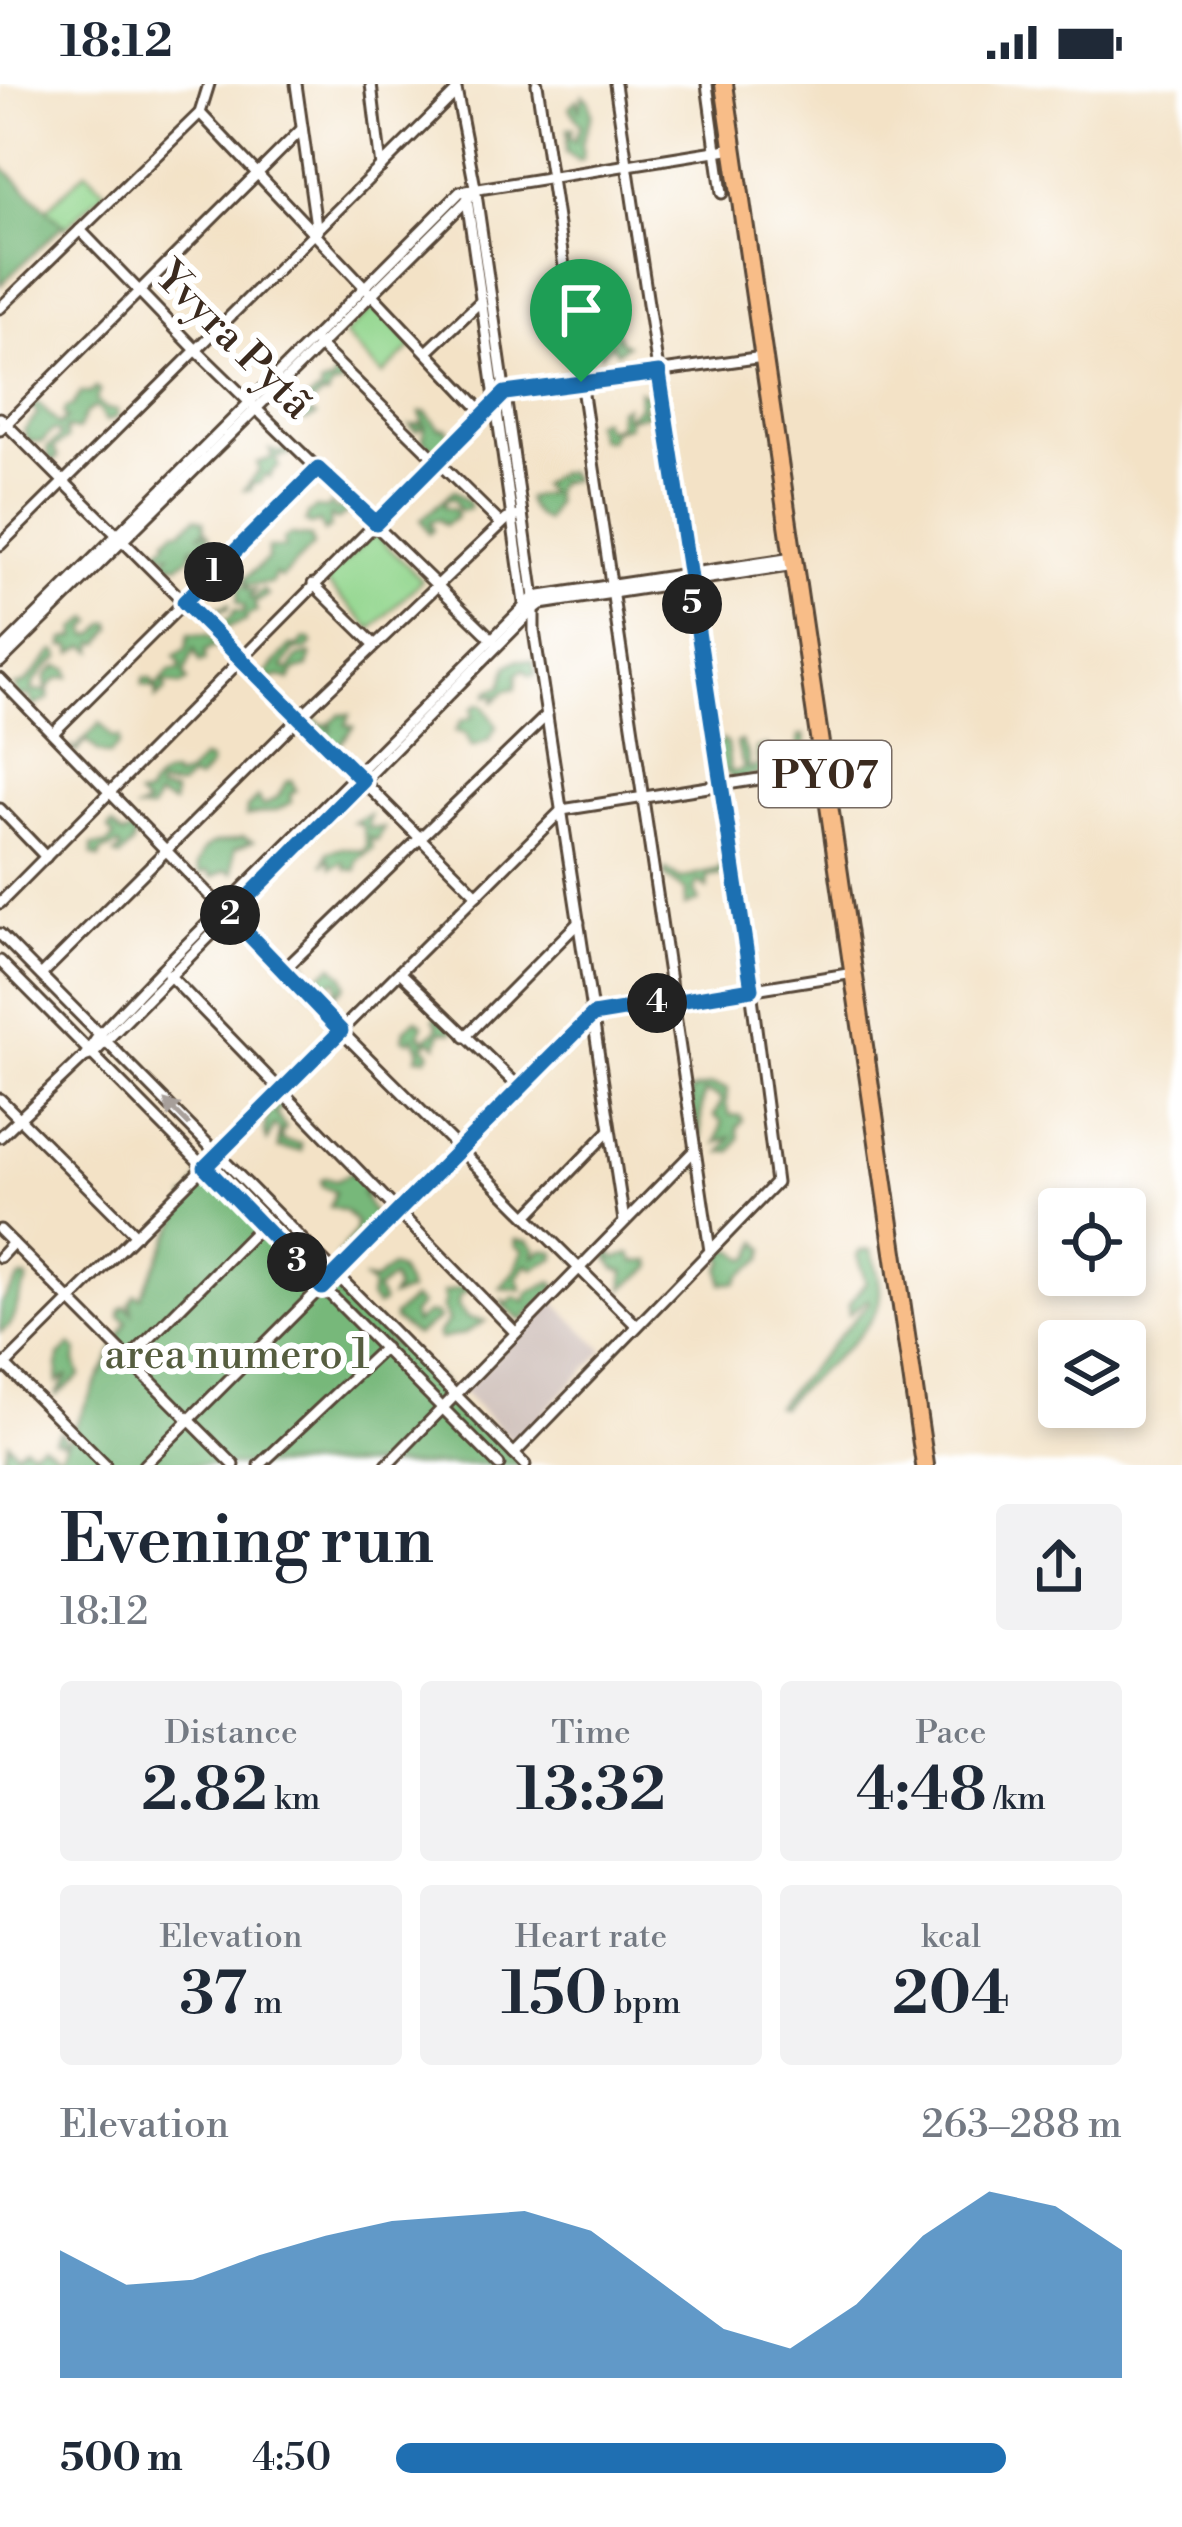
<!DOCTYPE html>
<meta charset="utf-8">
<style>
:root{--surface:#fff;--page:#f2f2f3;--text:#1f2937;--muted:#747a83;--accent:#1f6fb2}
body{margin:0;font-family:"Libre Bodoni",serif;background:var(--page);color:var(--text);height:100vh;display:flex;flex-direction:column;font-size:45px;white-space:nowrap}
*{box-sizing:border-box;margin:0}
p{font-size:39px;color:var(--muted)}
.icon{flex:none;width:66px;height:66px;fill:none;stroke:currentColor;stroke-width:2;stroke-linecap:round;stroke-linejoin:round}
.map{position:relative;height:1381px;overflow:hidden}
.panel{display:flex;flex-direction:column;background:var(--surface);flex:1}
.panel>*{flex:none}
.buttons{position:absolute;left:1038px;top:1104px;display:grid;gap:24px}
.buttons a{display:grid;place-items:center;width:108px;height:108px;border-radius:12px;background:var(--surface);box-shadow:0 6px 18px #0003;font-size:60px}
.pin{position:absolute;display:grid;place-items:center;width:102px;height:102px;color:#fff;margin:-123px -51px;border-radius:50% 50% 50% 0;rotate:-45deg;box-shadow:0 0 12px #0007}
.pin .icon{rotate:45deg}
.km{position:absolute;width:60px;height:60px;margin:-30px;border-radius:50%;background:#222;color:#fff;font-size:33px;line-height:60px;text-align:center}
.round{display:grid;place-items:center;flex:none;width:126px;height:126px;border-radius:12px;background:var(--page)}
.head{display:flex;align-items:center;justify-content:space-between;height:204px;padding:0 60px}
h1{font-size:66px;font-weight:600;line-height:90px}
.figures{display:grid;grid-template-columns:repeat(3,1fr);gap:18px;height:204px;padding:12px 60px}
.figures div{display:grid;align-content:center;border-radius:12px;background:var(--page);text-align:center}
.figures b{font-size:60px;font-weight:600}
.figures small{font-size:33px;font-weight:400}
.figures p{font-size:33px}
.chart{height:336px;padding:24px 60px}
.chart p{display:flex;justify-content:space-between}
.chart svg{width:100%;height:216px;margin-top:12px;fill:var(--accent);opacity:.7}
ul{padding:0 60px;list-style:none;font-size:39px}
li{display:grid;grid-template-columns:192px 144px 1fr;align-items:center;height:90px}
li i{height:30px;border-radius:15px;background:var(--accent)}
.status{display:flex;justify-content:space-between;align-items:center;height:84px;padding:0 60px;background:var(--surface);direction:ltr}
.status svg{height:33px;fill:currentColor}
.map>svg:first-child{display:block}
.industrial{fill:#cfc0ba}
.green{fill:#94d790;stroke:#688057;stroke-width:3}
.forest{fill:#77b87a;stroke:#59714c;stroke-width:3}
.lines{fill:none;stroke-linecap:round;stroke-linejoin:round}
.minor-casing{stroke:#574637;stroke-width:15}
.highway-casing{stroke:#574637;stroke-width:22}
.minor{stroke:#fff;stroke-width:9}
.highway{stroke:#f8bd88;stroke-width:16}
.oneway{fill:#a79f9a}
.route-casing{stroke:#fff;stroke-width:24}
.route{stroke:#1f6fb2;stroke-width:15}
.labels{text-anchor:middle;stroke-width:12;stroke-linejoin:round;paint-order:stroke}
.shield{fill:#fff;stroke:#766a62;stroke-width:3}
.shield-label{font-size:39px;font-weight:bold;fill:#3b2a1e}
.street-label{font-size:42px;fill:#3b2a1e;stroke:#fff}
.park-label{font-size:42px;fill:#565e40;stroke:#fff}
</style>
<div class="status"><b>18:12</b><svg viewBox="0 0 49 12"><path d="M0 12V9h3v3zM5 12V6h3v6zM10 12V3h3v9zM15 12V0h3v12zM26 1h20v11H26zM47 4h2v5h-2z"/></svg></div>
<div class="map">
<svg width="1182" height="1381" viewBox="0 0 1182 1381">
<rect width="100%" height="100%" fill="#fff"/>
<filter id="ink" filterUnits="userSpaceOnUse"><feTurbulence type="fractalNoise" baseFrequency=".00833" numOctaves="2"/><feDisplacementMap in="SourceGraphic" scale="24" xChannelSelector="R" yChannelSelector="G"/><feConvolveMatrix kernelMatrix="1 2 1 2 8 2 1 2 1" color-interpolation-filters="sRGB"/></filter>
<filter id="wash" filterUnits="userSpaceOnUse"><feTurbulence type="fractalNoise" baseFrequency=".004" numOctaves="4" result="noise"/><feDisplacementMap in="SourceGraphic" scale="48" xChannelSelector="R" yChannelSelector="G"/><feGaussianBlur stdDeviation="2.7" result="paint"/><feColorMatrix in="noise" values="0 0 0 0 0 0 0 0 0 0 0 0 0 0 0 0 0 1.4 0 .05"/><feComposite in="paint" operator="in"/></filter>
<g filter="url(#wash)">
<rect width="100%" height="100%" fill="#f3e2c6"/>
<path class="industrial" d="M552,1216L604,1266L514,1359L462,1308Z"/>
<g class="green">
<path d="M86,87L105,106L65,144L46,126Z"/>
<path d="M376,221L413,262L382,291L344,251Z"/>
<path d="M374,449L422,496L372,545L325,498Z"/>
</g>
<g class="forest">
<path d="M583,11L589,16L592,30L582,59L583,75L578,77L566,68L568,44H573L570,52L575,57L581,41L569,23L577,15L579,27Z"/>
<path d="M0,80L63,141L0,201Z"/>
<path d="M607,222L620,229L614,240L620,257L627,261L617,268L612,260L601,271L598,264L612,248L601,237Z"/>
<path d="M335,289L343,295L342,300L332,303L327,312L322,311L309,322L308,327L316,332L304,337L298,332L292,335L289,327L321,307L320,302L332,298Z"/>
<path d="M96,304L100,307L96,316L106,325L117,326V333L106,337L96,323C81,328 84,337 78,346L66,344L67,355L54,364L58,373L55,377L49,375L47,364L59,354L60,349L53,346L42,358L28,357L24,346L38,330L30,321L39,320L59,341L67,334L63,331L65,325L73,321L80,309H91Z"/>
<path d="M639,307L648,311L643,326L653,327L654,317L659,319L658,329L628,334V342L613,346L609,356L599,355L593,339L601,335L605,345L618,342V325L625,322L624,332H628L639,322Z"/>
<path d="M420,328H426L439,344H447L451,359L437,368L423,356L425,342L416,347L410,341L423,339Z"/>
<path d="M287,365L292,370L276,374L279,383L273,386L270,393L265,390L260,399L252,400L251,406H244L259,387L257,379L272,374L270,366L280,369Z"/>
<path d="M568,388L573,396L557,398L553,408L555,418L546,437C538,434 526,423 527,414L548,409L540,401L558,389Z"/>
<path d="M454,406L469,419V425L460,427L454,414L444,417L445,423L455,425L457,433L445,441L438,435L430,438L433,446L429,449L421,436Z"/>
<path d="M331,420L336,426L350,421L351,426L337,436L331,431L330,444L324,448L320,438L310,441L306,438L308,430L316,424L327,425Z"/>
<path d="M196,433L204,437L205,446L198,451L207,448L210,452L200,461H194L196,469L191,464L190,473L178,481L171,479L170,488H165L162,479L170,470L162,469L156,476L153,470L167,459V453L176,446L181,447Z"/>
<path d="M290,451L311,453L313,462L281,494L275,490L272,499L247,501L248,506H255L250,514L254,515L263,506L268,511L254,520L257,527L247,532L246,537L223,545L215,542L214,535L206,529L229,520L228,525H219L222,540L233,531L234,526L243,529L245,522L237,518L240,503L247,501L244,495L268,475V464H285L283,456Z"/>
<path d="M90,534L94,537L86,545L89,552L97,550L106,539H111L112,544L101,559L95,558L94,567L86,562L73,569L71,562H63L64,556L76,553V545Z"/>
<path d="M189,550L208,551L230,572L214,562L205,567V577L200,578L194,565L184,590L188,597L181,601L163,597L166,606L156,614L157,605L142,601L144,594L151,595L155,603L170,586H179L181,581L175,572L186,565Z"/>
<path d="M304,555H311L312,560L306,566H294L283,584L289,587L298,573L311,570L308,583L294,587L290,596L280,592L269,595L266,590L290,562H299Z"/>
<path d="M54,567L59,569L60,574C49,580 33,595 32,607L46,608V591L58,582L68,585L70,593L58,594L49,603L48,616L33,622L30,612H19L15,602L25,599Z"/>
<path d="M517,576L533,577L536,590L531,592L523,585L517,590L516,604L506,606L493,619L496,611L487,612L489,607L501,602L508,582Z"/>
<path d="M478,620L483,621L497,642L489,656L472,663L466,650L455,647L461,637L473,633L472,625Z"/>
<path d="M317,623L318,628L311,633L321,641L328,640L331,649V638L339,631L350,630L346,641L354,643L340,660L326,656L321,646L311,642L307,634Z"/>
<path d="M100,639L113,654L119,653V661L109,671L98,668L87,656L76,669L70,662L75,665Z"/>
<path d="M804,651L806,667L800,685L773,686L734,696L719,681L718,660L722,656L727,660L730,686L735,688L744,684L736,659L741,657L748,671V685L758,682L756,664L767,662L774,677L783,680L792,667L797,668L799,652Z"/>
<path d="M202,675L210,677V683L198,696L190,694L180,703L158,702V707L174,709L173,720L157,713L152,726H138L147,721L138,713L148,711C148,703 163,690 172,690L175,694L187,691Z"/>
<path d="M291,696L296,706L290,710L291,718L277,726L246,732L247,724L258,713L263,722L278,713L286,698Z"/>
<path d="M370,731L368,744H384L377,757L370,753L373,765L357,776L356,786L346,785L344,778L332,784L329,775L323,781L328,768L343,764L364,767L367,761L362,741L353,738Z"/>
<path d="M112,741L123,751L136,746L132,761L120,773L115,771L121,765L119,761L101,768L99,774L92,771V762L107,761L114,753L108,745Z"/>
<path d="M243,753L253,757L234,765L233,789L226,786L213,793L208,787L201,790L197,782C206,750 222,762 243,753Z"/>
<path d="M728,767L727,790L708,793L707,804L698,798L694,807L699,817L685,822L686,807L665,792L666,786L681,795L719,786Z"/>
<path d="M305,876L306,889L314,895L333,882L343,891L346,901L328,917L326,913L337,907V896L330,898L326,910L317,913L297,894L294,886Z"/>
<path d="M439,930L452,943V948L441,947L437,961L430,956L424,961L430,968L427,974L417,973L420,966L413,952L410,957L403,955L405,945L416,935L423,940L420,950L425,955L436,947L438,940L434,935Z"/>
<path d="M711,1001L727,1005L726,1021L730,1031L740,1032L743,1036L737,1044L739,1054L732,1067L722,1068L731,1053L717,1059L722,1038L714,1032L721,1018L719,1013L705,1008C697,1031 703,1063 704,1086L699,1085L695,1070L699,1059L690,1007Z"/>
<path d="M283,1017L309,1042L299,1043L301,1034L285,1022L275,1029L286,1044L281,1050L283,1057L301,1060V1067L278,1064L279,1046L274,1041L267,1057C261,1044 268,1021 283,1017Z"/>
<path d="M205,1083L368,1237L373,1234L388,1248L385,1253L395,1262L401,1260L445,1301V1309L522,1381H17L12,1376L0,1381L8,1358L16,1368L24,1361L31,1366L42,1359L60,1371L66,1359L54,1355L60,1347L67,1358L127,1237L120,1232L121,1225L126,1222L132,1228L130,1218L135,1210L140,1213L186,1120V1113L190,1112Z"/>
<path d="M354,1087L380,1115L362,1109L379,1140L374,1149L365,1146L363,1156L340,1177L336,1173L355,1148L356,1138L345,1127L330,1123L335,1108L322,1102L321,1097L325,1094L336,1097Z"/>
<path d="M515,1156L528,1157L535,1164L534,1173L542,1166L555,1168V1174L533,1185L527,1180L517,1194L522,1206L500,1204L515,1186L523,1166L516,1162Z"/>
<path d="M758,1158L765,1165L763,1175L741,1191L736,1199H722L720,1185L725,1176L717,1169L734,1166L746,1175L752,1173Z"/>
<path d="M612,1160L611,1170L616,1174L631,1170L634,1178L651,1177L652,1183L624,1204V1187L615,1184L605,1168L607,1161Z"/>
<path d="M871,1166C876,1180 881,1197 880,1212C878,1250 804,1294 781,1323L776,1322L869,1219L868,1215L849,1230V1220L866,1198L857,1172L860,1167Z"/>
<path d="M391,1183L399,1186L409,1207L391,1213L396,1205L392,1194L376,1206L383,1218L377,1222L370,1214L372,1202L365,1196L374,1197Z"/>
<path d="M20,1194H27V1199C14,1214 19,1241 0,1248L1,1219Z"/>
<path d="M553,1198L556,1203L522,1237L504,1222L503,1216L508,1220L515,1213L525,1218L529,1208Z"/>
<path d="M469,1201L470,1206L460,1211L458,1222L467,1234L485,1237L464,1250L440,1255L438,1250L448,1237L442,1223L445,1219L443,1209Z"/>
<path d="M413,1215L421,1221L412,1230L415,1239L426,1230H436L439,1235L416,1251L394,1236V1231Z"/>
<path d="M71,1261L77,1267L75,1277L80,1292L55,1312L68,1291L57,1298L59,1272Z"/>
</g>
</g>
<g filter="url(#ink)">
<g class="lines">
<defs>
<g id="minor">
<path d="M296,0L317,149"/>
<path d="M371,0L381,83"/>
<path d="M455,0L475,103L534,513V547L624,1137"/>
<path d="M537,0L710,1167"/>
<path d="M707,0L722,109"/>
<path d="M200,29L484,329"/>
<path d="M467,115L525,526"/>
<path d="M80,146L198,268L493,556"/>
<path d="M0,224L200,29L209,0"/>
<path d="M317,259L501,440"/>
<path d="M427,268L480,218"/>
<path d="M0,334L477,811"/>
<path d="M0,346L302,45"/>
<path d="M0,461L456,8"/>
<path d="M313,500L375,561"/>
<path d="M0,568L460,108L734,64"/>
<path d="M0,578L467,116L475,103"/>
<path d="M0,595L341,947L637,1242"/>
<path d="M53,649L318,385"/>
<path d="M0,725L46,773"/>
<path d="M0,819L505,309L763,273"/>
<path d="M0,850L525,1381"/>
<path d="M0,877L499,1381"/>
<path d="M284,886L547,631"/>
<path d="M400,888L520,1004"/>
<path d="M168,890L515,1248"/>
<path d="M41,891L300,633L507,435L522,431"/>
<path d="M465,953L579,838"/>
<path d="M84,973L99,951L163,884L534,513L793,474"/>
<path d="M0,1015L136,1151"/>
<path d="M0,1053L84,973L93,970L533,526L541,520L795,481"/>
<path d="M527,1132L609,1047"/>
<path d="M0,1146L234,1381"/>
<path d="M0,1173L13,1159"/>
<path d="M129,1275L262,1141"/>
<path d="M5,1281L105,1381"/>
<path d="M0,1286L562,726L822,685"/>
<path d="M514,1370L776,1099L751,905L615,0"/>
<path d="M144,1381L593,931L854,889"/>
<path d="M260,1381L384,1264"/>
<path d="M387,1381L693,1068"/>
</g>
<path id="highway" d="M724,0L925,1381"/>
</defs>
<use href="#minor" class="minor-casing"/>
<use href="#highway" class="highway-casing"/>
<use href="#minor" class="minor"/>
<use href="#highway" class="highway"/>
</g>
<defs><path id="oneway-solid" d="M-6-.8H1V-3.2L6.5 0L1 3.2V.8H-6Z" transform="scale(3)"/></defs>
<use class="oneway" href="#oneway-solid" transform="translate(177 1029) rotate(-135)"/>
</g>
<g class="lines" filter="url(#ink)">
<defs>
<path id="route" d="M659,289L752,905L593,931L322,1204L205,1083L341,947L230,831L363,697L184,518L318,385L376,439L505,309Z"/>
</defs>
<use href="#route" class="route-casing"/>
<use href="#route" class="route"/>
</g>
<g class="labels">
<rect class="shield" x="759" y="657" width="132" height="66" rx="9"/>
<g class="shield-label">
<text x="825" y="704">PY07</text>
</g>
<g class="street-label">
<text transform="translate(235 255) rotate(45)" y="15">Yvyra Pytã</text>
</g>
<g class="park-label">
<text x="237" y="1284">area numero 1</text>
</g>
</g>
</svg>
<div class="buttons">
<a><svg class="icon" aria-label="locate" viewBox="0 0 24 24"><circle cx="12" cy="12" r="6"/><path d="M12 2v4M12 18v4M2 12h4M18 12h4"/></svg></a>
<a><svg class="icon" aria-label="layers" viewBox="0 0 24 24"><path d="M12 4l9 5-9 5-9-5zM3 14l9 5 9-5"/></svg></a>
</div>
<div class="pin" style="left:581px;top:298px;background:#1e9e55"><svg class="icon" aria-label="arrive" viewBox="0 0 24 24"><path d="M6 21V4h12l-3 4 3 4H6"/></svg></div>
<b class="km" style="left:214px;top:488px">1</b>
<b class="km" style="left:230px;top:831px">2</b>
<b class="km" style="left:297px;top:1178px">3</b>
<b class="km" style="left:657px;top:919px">4</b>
<b class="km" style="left:692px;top:520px">5</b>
</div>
<section class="panel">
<div class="head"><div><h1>Evening run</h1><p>18:12</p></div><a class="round"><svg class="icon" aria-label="share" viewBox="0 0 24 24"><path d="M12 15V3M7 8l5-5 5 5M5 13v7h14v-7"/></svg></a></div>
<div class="figures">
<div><p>Distance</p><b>2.82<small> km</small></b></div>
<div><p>Time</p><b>13:32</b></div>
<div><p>Pace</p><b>4:48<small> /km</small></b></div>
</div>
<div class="figures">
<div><p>Elevation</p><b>37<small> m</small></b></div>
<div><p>Heart rate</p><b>150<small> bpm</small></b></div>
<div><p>kcal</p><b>204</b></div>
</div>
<div class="chart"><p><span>Elevation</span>263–288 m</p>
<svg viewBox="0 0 160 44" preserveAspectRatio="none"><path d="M0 44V18L10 25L20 24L30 19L40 15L50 12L60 11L70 10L80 14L90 24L100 34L110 38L120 29L130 15L140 6L150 9L160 18V44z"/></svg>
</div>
<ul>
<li><b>500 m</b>4:50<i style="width:84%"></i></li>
</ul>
</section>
